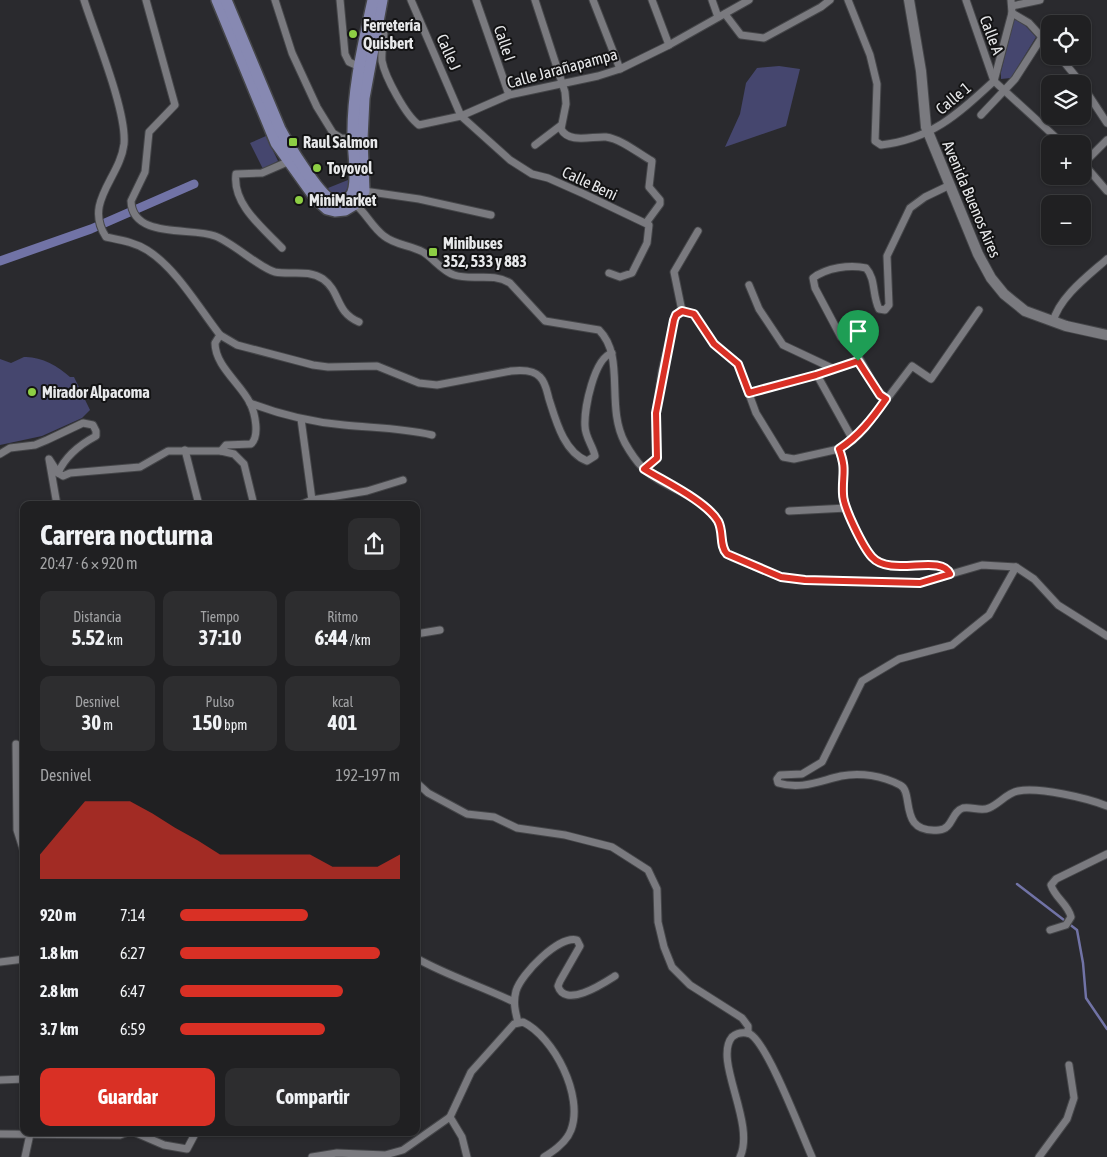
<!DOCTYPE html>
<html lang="es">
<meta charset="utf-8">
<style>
:root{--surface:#202022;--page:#2d2d2f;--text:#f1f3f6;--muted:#a2a3a5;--line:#3d3e40;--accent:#d93025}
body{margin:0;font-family:"Asap Condensed",sans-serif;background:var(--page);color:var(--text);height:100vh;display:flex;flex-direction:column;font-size:19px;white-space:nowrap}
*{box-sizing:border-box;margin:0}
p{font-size:16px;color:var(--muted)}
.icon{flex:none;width:28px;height:28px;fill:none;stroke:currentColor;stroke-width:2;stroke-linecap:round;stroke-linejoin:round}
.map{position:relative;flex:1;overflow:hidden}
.side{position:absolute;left:20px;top:501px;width:400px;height:635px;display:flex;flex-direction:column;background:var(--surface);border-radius:10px;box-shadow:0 1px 4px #0004,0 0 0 1px var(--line)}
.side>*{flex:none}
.buttons{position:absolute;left:1041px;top:15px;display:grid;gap:10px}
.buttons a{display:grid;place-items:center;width:50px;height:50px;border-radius:10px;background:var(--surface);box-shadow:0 1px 4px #0004,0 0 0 1px var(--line);font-size:25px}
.pin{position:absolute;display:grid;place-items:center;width:42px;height:42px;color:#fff;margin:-51px -21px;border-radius:50% 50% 50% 0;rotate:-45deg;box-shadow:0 0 5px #0007}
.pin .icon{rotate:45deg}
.round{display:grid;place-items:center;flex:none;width:52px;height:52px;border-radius:10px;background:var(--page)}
.overview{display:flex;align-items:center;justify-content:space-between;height:85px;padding:0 20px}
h1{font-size:28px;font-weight:700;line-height:38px}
.stats{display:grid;grid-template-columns:repeat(3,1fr);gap:8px;height:85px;padding:5px 20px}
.stats div{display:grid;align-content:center;border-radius:10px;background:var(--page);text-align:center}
.stats b{font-size:21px;font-weight:700}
.stats small{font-size:14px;font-weight:400}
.stats p{font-size:14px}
.chart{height:140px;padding:10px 20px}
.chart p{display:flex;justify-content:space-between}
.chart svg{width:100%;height:90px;margin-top:5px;fill:var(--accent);opacity:.7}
.action{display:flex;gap:10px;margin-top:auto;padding:10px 20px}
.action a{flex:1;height:58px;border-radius:10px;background:var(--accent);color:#fff;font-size:20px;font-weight:700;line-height:58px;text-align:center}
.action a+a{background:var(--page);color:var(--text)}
ul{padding:0 20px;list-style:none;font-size:16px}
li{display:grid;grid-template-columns:80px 60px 1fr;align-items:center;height:38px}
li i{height:12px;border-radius:6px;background:var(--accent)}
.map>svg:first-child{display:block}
.green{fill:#45466e}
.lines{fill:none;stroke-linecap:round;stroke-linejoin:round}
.stream{stroke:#7173a6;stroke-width:2.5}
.canal{stroke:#7173a6;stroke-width:9}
.street-casing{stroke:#454649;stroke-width:9}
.secondary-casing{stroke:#454649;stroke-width:12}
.primary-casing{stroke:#454649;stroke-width:14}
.street{stroke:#7a7a7f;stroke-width:7}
.secondary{stroke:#7a7a7f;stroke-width:10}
.primary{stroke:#8789b2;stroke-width:11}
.route-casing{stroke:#fff;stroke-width:10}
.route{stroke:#d93025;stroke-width:6}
.poi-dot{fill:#8dce44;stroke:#131314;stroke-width:2}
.labels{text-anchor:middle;stroke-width:4;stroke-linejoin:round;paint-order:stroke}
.poi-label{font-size:16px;font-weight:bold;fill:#e7e8ea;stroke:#131314;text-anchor:start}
.street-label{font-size:16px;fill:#e7e8ea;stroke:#131314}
</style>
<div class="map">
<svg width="1107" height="1157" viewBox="0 0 1107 1157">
<rect width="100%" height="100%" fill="#2a2a2e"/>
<g class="green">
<path d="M1014,18L1019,19L1036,37L1011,78L1001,79V72Z"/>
<path d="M779,66L800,69L786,126L725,147L740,114L746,83L757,68Z"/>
<path d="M266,136L278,161L263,169L250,143Z"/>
<path d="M348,180L349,187L344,193L332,194L328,188Z"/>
<path d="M24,357C40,356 58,366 70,377H74L90,410L82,418L42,436L0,445V359L11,363Z"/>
</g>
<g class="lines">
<path class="stream" d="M1017,884L1077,930L1083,963L1086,998L1107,1029"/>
<path class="canal" d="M0,261L91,229L194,184"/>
<defs>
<g id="street">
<path d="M84,0C95,35 127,111 124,144C120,178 83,202 106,237C120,240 134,242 147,250C176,268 199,308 220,335L215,343C215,366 241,384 250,403C255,413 260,436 251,444L226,445L221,451"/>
<path d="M146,0L175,105L149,132L145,172L131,201C132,239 192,227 215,236C232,242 261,269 275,272C291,275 308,269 323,279C341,292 335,312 359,322"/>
<path d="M275,0L292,53L317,107L333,133L341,138L353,139"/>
<path d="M340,0L345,54L349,62L360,67"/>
<path d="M411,0L461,116L510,160L532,174L548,178L584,194L649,225L647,243L632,273L620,277L609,273"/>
<path d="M476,0L509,95"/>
<path d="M535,0L565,92L566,104L561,129C569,144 592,136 606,137C621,139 638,153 652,161L649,187L660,200V204L646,223"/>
<path d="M593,0L620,69"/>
<path d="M652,0L669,45"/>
<path d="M712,0L718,17"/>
<path d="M848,0L870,55L877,84L875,141L881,145C932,139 958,114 994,81L966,0"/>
<path d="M1011,0L1012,13L994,81L1063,144"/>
<path d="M1012,6L1040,0"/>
<path d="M1012,13L1029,23L1050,46"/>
<path d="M725,14L741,35L764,38L821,7L830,0"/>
<path d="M376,29L382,27L384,30C384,40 381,52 382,61C385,77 406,116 419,125L461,116L509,95L598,76L620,69L669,45L749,0"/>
<path d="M1059,56L1082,84"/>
<path d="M1082,85L1107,123"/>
<path d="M981,115L1015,79L1042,37"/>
<path d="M535,145L560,126"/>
<path d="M1082,162L1107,191"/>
<path d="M1084,163L1107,140"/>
<path d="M364,191L419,199L491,215"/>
<path d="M355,204C366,213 372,227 384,236C395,245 410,245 423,252C433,258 442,271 454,275C473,281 492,272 510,283L545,321L599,330C626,357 605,406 625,443C630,452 636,461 643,468C664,489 702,495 718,521C723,531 721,541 724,551L732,557L781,577L805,580L920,583L982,565L1016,567L1034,579L1058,605L1107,636"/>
<path d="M282,248C263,228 232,204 236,174L262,173L292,160"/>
<path d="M749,285L759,309L783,345L834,369"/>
<path d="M682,311L674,272L698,231"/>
<path d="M1053,322C1059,297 1089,275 1107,259"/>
<path d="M220,335L237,345L313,365L328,367L377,366L419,383L437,385L511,371C520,370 534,370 540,377C546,383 547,392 549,399C556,421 564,452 587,461L595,456C593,446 585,437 585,426C584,409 594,358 612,353"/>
<path d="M817,375L853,440"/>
<path d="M749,393L817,375L858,361"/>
<path d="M886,399L876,388L854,349L841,337L815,288L813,278C826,268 850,264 866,268C876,279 872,295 879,309L885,310L889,305L887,256L910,208L925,197L950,185"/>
<path d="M250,403C281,415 311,422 344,425C374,428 403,428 432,435"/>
<path d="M301,419L312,500"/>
<path d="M839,449C846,470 842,474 843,494C843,507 863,547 872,557C891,578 941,553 950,574"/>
<path d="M185,450L199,505"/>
<path d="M0,454L10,448L35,445L47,440L83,423L93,425L96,431V436C81,444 65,457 58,473L63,476L70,473L140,467L168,451H221L234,454L244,464L254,505"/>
<path d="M644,469L657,458L656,413L662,371L674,320L677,315L682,311L694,314L714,343L738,364L756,413L783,457L794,459L839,449L853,440L864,429L912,366L931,379L979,310"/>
<path d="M57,505L49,459L58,473"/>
<path d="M300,505L312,500L367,491L403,480"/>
<path d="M789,511L847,508"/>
<path d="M1016,567L989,615L952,645L899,659L862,681L822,762L802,774L780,775L777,779L778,783C801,790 819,781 841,776C861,772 883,776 900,785C915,792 897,834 939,830C953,829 951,812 963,808C971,806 981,812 989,808C999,804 1007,793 1018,791C1040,787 1087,798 1107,806"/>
<path d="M416,634L440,630"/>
<path d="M16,744L17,830L24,852"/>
<path d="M416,782L428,793L467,814L494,817L517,828L565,835L612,847L648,870L657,889L658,922L664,947L672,967L690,985L742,1018L748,1026V1033"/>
<path d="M1050,930L1066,925L1071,917C1068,904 1055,898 1051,885L1056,879L1107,854"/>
<path d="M416,958C448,976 481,986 514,1002"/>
<path d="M0,962L24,959"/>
<path d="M518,1022C515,1011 513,1002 516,991C521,974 559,935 577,940L580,946L560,981L558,986C565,1009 604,983 615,976"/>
<path d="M0,1080L24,1079"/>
<path d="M450,1117L462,1137L467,1157"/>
<path d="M134,1132L164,1145L187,1149L196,1132"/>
<path d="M0,1134L120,1135L128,1132"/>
<path d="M25,1157L30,1134"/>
<path d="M312,1157L337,1153L385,1155L403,1150L450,1117L471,1072L514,1024L523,1022C554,1037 584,1096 571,1130C567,1141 554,1151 544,1157"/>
<path d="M740,1157C756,1123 713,1060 732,1037C737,1033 744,1032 750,1034C768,1044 802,1135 812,1157"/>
<path d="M1039,1157L1067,1119L1074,1098L1069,1065"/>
</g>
<path id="secondary" d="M909,0L921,71L926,127L978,254L991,278L1004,294L1025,311L1066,326L1107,335"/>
<g id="primary">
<path d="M217,0L276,143L316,199L327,209L335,211L345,210L355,204L364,191L362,139L364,98L382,0"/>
<path d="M226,0L280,129C288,144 317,192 331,200C336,203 344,201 349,198C360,190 353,152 353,139C352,92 363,46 373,0"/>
</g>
</defs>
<use href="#street" class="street-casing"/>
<use href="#secondary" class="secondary-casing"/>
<use href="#primary" class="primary-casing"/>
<use href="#street" class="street"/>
<use href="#secondary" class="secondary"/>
<use href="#primary" class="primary"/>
</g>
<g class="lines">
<defs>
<path id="route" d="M682,311L694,314L714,344L738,364L749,393L816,375L858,361L880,395L886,399C872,419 859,436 839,449C847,470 842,474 843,494C843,507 863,547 872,557C891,578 941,553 950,574L920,583L805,580L781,577L727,554C719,546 724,532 718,521C706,501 665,482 644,469L657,458L656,413L674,320L676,315Z"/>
</defs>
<use href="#route" class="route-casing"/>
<use href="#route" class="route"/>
</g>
<g class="poi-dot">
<circle cx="353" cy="34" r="5"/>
<rect x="288" y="137" width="10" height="10" rx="2.5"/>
<circle cx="317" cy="168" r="5"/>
<circle cx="299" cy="200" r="5"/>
<rect x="428" y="247" width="10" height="10" rx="2.5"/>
<circle cx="32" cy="392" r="5"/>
</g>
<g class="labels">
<g class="poi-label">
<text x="363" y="31">Ferretería<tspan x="363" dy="18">Quisbert</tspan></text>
<text x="303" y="148">Raul Salmon</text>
<text x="327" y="174">Toyovol</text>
<text x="309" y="206">MiniMarket</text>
<text x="443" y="249">Minibuses<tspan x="443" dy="18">352, 533 y 883</tspan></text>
<text x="42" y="398">Mirador Alpacoma</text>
</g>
<g class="street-label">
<text transform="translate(992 35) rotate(69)" y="6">Calle A</text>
<text transform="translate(505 43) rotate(71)" y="6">Calle I</text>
<text transform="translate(449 52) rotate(66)" y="6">Calle J</text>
<text transform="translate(562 68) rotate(-15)" y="6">Calle Jarañapampa</text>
<text transform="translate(953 98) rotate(-40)" y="6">Calle 1</text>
<text transform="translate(590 183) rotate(25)" y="6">Calle Beni</text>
<text transform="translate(972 199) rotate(67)" y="6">Avenida Buenos Aires</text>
</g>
</g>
</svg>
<div class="buttons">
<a><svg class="icon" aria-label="locate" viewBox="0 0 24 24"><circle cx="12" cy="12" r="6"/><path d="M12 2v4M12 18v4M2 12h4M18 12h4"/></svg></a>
<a><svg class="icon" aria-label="layers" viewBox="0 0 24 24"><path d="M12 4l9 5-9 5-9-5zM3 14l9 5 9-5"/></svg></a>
<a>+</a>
<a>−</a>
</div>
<div class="pin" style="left:858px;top:361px;background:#1e9e55"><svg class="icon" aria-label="arrive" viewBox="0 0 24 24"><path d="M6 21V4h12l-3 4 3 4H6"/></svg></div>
<section class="side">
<div class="overview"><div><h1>Carrera nocturna</h1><p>20:47 · 6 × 920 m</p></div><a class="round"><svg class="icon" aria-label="share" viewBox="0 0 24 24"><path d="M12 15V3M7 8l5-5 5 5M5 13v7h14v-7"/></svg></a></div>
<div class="stats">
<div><p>Distancia</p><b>5.52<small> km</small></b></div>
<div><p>Tiempo</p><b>37:10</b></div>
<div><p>Ritmo</p><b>6:44<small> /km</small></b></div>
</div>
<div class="stats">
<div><p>Desnivel</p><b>30<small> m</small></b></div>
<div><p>Pulso</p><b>150<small> bpm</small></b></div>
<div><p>kcal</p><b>401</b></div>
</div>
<div class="chart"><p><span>Desnivel</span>192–197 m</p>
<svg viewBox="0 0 160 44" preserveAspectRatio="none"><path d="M0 44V32L10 19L20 6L30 6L40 6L50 12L60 19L70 25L80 32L90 32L100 32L110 32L120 32L130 38L140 38L150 38L160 32V44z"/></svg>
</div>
<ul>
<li><b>920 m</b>7:14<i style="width:58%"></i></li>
<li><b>1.8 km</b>6:27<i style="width:91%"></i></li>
<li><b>2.8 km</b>6:47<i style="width:74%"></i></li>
<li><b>3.7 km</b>6:59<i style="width:66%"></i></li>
</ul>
<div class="action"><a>Guardar</a><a>Compartir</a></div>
</section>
</div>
